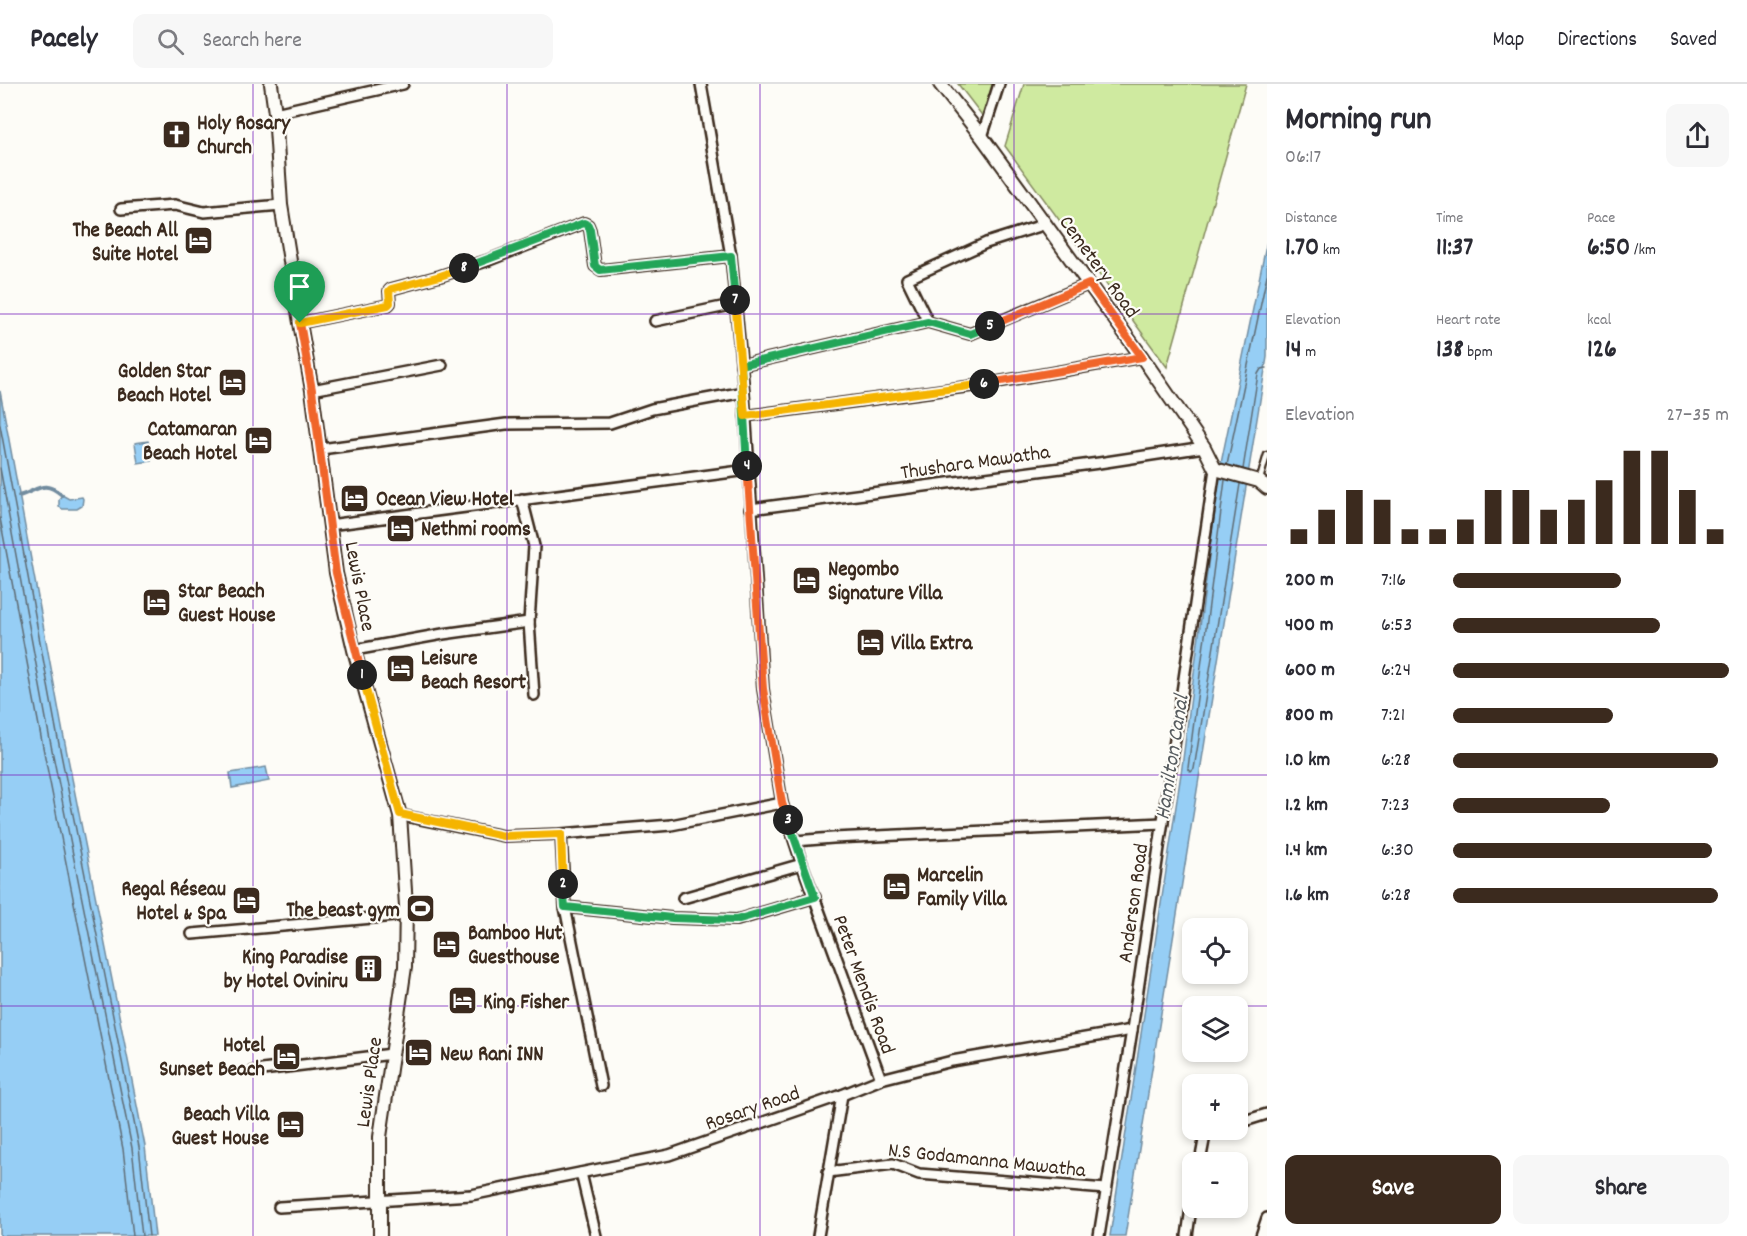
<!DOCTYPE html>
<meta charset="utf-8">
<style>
:root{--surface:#fff;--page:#f7f7f7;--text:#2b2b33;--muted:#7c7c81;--line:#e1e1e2;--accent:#3b2a1e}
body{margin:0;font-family:Dekko,sans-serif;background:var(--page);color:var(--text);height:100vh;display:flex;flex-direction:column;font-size:22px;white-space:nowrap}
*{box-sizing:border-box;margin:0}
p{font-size:20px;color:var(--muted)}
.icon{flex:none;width:33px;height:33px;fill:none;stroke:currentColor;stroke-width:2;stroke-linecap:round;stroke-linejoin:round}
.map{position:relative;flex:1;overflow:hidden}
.panel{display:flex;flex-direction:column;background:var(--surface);width:480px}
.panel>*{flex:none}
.buttons{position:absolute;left:1182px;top:834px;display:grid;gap:12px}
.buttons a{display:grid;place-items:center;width:66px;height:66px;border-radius:12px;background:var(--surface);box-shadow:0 3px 9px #0003;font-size:30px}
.pin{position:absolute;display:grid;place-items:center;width:51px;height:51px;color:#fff;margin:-62px -26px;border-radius:50% 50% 50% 0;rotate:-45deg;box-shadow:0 0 6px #0007}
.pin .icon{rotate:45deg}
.km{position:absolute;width:30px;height:30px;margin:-15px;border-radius:50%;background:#222;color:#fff;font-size:16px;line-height:30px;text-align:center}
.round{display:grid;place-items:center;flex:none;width:63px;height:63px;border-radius:12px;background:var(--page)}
.overview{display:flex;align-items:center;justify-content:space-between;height:102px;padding:0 18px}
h1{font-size:33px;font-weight:800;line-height:45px}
.metrics{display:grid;grid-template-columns:repeat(3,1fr);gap:9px;height:102px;padding:6px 18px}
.metrics div{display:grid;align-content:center}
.metrics b{font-size:26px;font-weight:800}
.metrics small{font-size:16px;font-weight:400}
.metrics p{font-size:16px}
.chart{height:168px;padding:12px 18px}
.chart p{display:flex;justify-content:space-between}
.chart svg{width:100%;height:108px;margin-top:6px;stroke:var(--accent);stroke-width:6}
.button{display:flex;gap:12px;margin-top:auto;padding:12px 18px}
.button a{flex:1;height:69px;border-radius:12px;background:var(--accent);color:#fff;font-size:24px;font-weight:800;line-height:69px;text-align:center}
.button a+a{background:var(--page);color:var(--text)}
ul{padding:0 18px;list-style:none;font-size:20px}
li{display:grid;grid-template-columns:96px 72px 1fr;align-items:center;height:45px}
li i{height:15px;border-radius:8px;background:var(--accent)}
header{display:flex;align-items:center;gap:36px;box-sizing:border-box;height:84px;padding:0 30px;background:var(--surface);border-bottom:2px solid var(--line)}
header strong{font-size:28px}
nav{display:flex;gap:33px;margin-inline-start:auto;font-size:21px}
.search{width:420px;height:54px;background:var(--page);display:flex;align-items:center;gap:15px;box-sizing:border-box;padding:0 21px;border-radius:12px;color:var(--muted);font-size:22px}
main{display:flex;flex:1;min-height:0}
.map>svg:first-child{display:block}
.green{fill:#cfeaa0;stroke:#858a5f;stroke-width:1.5}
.water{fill:#96cef5;stroke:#728c9f;stroke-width:1.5}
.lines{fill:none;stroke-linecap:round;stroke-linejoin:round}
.shore{stroke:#5f6c74;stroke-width:1.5}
.stream{stroke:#728c9f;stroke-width:4}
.service-casing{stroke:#3b2a1e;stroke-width:9}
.minor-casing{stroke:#3b2a1e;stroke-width:14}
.tertiary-casing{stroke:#3b2a1e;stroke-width:16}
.service{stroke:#fdfcf7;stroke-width:4.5}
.minor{stroke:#fdfcf7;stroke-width:9}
.tertiary{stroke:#fdfcf7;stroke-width:12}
.split-1-casing{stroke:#fff;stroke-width:12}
.split-2-casing{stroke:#fff;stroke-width:12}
.split-3-casing{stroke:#fff;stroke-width:12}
.split-4-casing{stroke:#fff;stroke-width:12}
.split-5-casing{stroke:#fff;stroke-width:12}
.split-6-casing{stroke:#fff;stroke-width:12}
.split-7-casing{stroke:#fff;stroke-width:12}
.split-8-casing{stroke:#fff;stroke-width:12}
.split-9-casing{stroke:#fff;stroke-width:12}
.split-1{stroke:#f0652b;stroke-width:8}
.split-2{stroke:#f5b400;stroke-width:8}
.split-3{stroke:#22a559;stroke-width:8}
.split-4{stroke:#f0652b;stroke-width:8}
.split-5{stroke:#22a559;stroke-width:8}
.split-6{stroke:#f0652b;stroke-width:8}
.split-7{stroke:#f5b400;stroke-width:8}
.split-8{stroke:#22a559;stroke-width:8}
.split-9{stroke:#f5b400;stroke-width:8}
.grid{fill:none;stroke:#7b2cbf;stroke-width:1.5;stroke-opacity:0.55}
.labels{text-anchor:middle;stroke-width:4.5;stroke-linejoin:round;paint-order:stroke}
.poi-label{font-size:21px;font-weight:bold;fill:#3b2a1e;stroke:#fdfcf7;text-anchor:start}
.street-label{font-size:21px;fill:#3b2a1e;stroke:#fdfcf7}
.water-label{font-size:22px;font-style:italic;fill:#565b5e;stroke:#fdfcf7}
</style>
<header>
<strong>Pacely</strong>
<div class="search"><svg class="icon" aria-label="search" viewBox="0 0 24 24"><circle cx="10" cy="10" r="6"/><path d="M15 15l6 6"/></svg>Search here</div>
<nav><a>Map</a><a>Directions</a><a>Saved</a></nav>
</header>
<main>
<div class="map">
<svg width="1267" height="1152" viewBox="0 0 1267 1152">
<rect width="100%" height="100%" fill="#fdfcf7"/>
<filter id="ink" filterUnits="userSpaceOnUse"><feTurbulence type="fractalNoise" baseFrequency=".0167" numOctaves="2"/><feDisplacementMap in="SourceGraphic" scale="12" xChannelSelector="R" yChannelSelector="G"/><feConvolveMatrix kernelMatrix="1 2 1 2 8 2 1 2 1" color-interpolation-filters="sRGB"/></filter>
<g filter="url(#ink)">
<g class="green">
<path d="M958,0H1000L991,43Z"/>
<path d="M1024,0H1246L1167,283L1005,62Z"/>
</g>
<g class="water">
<path d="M1267,157V273L1125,1152H1110L1182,683L1221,379Z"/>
<path d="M0,307L63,649L145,1062L155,1152H0Z"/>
<path d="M148,357L151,377L138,379L135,359Z"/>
<path d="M62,411L69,415L82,413L83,415L82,422L77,425H62L59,422V415Z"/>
<path d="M266,683L269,697L232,704L230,689Z"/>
</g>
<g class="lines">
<g class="shore">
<path d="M0,341L57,650L139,1063L149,1152"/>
<path d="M1227,381L1267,191"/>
<path d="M0,384L49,651L132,1064L142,1152"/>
<path d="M1243,385L1258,290L1261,285L1267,284"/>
<path d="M1225,396L1188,684L1191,688L1194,685L1240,400"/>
<path d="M0,434L41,653L123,1065L133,1152"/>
</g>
<path class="stream" d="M19,412C39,406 43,395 62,411"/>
<defs>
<path id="service" d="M1260,395L1267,371"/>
<g id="minor">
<path d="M701,0L731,172L744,308L763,605L782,719L802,780L881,995"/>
<path d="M275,29L403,0"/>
<path d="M982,53L999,0"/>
<path d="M121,125L175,121L204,128L281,121"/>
<path d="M655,237L736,220"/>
<path d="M928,238L907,195L986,159L1046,140"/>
<path d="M300,239L388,221L390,219L389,207L391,205L440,192L489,176L584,139L588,141L590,146L595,182L601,186L731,172"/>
<path d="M741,281L928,238L970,250L1089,200"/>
<path d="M312,306L442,281"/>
<path d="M745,332L980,301L1142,273"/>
<path d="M321,365L506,340L610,339L652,325L744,308"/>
<path d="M522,415L534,462L529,538L534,611"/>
<path d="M750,425L1099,379L1204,363"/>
<path d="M329,441L748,386"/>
<path d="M354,566L443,550L529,538"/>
<path d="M400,731L504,752L561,750L671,741L782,719"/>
<path d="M561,750L565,823L601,1002"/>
<path d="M795,757L833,754L1163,739"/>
<path d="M683,814L802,780"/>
<path d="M565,823L672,834L737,836L815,813"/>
<path d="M192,850L406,831"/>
<path d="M254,987L392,970"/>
<path d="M1238,1039L1267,1030"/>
<path d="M1200,1078L1206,1046"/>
<path d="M828,1088L893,1080L919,1090L1106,1105"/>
<path d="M581,1089L596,1152"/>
<path d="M279,1123L471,1111L669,1071L842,1011L881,995L952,977L1132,946"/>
<path d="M818,1152L842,1011"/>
<path d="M1099,1152L1132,946L1215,385"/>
<path d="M1187,1152L1192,1117"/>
<path d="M1261,1152L1267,1134"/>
</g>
<g id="tertiary">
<path d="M271,0L275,29L281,121L300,239L312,306L336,489L354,566L400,731L406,822L405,883L380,1053V1152"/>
<path d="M940,0L982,53L1142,273L1204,363L1215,385L1259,397L1267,404"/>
</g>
</defs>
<use href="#service" class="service-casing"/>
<use href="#minor" class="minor-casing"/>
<use href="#tertiary" class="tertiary-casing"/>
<use href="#service" class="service"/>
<use href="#minor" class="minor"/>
<use href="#tertiary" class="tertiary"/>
</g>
</g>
<g class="lines" filter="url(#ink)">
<defs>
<path id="split-1" d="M300,239L312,306L336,489L362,591"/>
<path id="split-2" d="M362,591L400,730L504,752L561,750L563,800"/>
<path id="split-3" d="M563,800L565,823L672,834L736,836L815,813L788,736"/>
<path id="split-4" d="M747,382L763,605L782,719L788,736"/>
<path id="split-5" d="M747,382L741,281L928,238L970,250L990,242"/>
<path id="split-6" d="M984,300L1142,273L1089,200L990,242"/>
<path id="split-7" d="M735,216L745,332L984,300"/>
<path id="split-8" d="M464,184L584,139L588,141L590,146L595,182L600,186L731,172L735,216"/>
<path id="split-9" d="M300,239L388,221L390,219L389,207L391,205L440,192L464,184"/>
</defs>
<use href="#split-1" class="split-1-casing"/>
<use href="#split-2" class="split-2-casing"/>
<use href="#split-3" class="split-3-casing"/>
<use href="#split-4" class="split-4-casing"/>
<use href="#split-5" class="split-5-casing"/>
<use href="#split-6" class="split-6-casing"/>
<use href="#split-7" class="split-7-casing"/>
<use href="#split-8" class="split-8-casing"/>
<use href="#split-9" class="split-9-casing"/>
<use href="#split-1" class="split-1"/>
<use href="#split-2" class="split-2"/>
<use href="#split-3" class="split-3"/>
<use href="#split-4" class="split-4"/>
<use href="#split-5" class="split-5"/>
<use href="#split-6" class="split-6"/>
<use href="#split-7" class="split-7"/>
<use href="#split-8" class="split-8"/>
<use href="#split-9" class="split-9"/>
</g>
<path class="grid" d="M253,0V1152M507,0V1152M760,0V1152M1014,0V1152M0,230H1267M0,461H1267M0,691H1267M0,922H1267"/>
<defs>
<symbol id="church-square" viewBox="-11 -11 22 22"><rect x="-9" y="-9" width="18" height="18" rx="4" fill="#3b2a1e" stroke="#fdfcf7"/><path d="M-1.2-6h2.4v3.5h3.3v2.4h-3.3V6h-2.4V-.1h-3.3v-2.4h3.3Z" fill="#fff"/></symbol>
<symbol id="hotel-square" viewBox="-11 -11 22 22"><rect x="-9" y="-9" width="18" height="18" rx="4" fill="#3b2a1e" stroke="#fdfcf7"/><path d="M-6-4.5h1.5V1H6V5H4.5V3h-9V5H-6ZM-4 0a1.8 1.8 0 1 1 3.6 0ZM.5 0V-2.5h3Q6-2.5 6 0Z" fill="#fff"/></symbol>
<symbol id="stadium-square" viewBox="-11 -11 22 22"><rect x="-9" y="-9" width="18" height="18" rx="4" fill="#3b2a1e" stroke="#fdfcf7"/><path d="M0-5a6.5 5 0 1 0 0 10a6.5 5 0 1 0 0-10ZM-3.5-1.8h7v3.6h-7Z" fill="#fff"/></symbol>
<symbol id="building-square" viewBox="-11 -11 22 22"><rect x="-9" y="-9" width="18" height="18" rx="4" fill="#3b2a1e" stroke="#fdfcf7"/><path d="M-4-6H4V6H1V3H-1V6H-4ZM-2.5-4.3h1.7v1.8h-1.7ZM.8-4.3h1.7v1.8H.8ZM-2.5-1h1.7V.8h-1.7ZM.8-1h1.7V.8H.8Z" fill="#fff"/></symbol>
</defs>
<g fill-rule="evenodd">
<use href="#church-square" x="160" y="34" width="33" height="33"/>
<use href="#hotel-square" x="182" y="140" width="33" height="33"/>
<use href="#hotel-square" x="216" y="282" width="33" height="33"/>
<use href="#hotel-square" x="242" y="340" width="33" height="33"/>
<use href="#hotel-square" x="338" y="398" width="33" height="33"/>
<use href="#hotel-square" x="384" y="428" width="33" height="33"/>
<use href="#hotel-square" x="790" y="480" width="33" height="33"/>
<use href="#hotel-square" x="140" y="502" width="33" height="33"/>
<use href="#hotel-square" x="854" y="542" width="33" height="33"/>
<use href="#hotel-square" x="384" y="568" width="33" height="33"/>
<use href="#hotel-square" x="880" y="786" width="33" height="33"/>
<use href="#hotel-square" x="230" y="800" width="33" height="33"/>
<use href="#stadium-square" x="404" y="808" width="33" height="33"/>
<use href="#hotel-square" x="430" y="844" width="33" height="33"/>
<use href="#building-square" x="352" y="868" width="33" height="33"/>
<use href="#hotel-square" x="446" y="900" width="33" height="33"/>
<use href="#hotel-square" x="402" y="952" width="33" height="33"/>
<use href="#hotel-square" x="270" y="956" width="33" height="33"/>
<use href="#hotel-square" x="274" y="1024" width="33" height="33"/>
</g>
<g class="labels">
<g class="poi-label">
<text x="197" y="45">Holy Rosary<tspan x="197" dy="24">Church</tspan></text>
<text x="178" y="152" text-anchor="end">The Beach All<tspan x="178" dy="24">Suite Hotel</tspan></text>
<text x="211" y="293" text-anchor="end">Golden Star<tspan x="211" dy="24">Beach Hotel</tspan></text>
<text x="237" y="351" text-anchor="end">Catamaran<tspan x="237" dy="24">Beach Hotel</tspan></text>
<text x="376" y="421">Ocean View Hotel</text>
<text x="421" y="451">Nethmi rooms</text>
<text x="828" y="491">Negombo<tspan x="828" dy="24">Signature Villa</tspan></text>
<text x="178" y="513">Star Beach<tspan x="178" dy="24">Guest House</tspan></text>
<text x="891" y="565">Villa Extra</text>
<text x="421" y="580">Leisure<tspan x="421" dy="24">Beach Resort</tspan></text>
<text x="917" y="797">Marcelin<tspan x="917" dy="24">Family Villa</tspan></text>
<text x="226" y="811" text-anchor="end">Regal Réseau<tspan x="226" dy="24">Hotel &amp; Spa</tspan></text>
<text x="400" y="832" text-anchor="end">The beast gym</text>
<text x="468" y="855">Bamboo Hut<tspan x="468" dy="24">Guesthouse</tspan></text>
<text x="348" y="879" text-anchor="end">King Paradise<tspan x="348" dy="24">by Hotel Oviniru</tspan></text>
<text x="483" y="924">King Fisher</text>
<text x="265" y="967" text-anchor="end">Hotel<tspan x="265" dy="24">Sunset Beach</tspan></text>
<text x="440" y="976">New Rani INN</text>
<text x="269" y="1036" text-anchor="end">Beach Villa<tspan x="269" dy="24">Guest House</tspan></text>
</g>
<g class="street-label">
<text transform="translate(1100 182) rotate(54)" y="7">Cemetery Road</text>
<text transform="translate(975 377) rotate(-8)" y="7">Thushara Mawatha</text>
<text transform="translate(361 502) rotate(79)" y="7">Lewis Place</text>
<text transform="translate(1132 819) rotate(-82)" y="7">Anderson Road</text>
<text transform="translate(865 900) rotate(70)" y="7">Peter Mendis Road</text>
<text transform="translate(368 998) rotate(-82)" y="7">Lewis Place</text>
<text transform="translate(752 1023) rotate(-19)" y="7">Rosary Road</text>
<text transform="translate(987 1075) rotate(6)" y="7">N.S Godamanna Mawatha</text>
</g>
<g class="water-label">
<text transform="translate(1170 673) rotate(-81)" y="8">Hamilton Canal</text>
</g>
</g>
</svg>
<div class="buttons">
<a><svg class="icon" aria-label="locate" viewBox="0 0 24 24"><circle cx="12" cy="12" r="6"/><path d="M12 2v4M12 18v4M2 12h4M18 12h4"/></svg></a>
<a><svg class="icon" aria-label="layers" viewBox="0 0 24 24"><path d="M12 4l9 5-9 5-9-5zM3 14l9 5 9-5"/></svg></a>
<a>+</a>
<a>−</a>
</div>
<div class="pin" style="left:300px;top:239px;background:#1e9e55"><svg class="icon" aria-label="arrive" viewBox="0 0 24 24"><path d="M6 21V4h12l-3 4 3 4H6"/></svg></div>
<b class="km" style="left:362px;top:591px">1</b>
<b class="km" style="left:563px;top:800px">2</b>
<b class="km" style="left:788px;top:736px">3</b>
<b class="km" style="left:747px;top:382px">4</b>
<b class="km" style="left:990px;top:242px">5</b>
<b class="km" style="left:984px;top:300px">6</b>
<b class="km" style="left:735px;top:216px">7</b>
<b class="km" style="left:464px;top:184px">8</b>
</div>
<section class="panel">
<div class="overview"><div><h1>Morning run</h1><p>06:17</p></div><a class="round"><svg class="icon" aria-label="share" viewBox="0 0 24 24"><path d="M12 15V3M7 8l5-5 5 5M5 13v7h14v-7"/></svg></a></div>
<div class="metrics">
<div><p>Distance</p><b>1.70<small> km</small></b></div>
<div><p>Time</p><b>11:37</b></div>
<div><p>Pace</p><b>6:50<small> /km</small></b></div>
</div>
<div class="metrics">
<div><p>Elevation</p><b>14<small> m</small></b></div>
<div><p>Heart rate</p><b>138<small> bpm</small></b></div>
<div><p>kcal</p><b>126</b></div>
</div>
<div class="chart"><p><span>Elevation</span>27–35 m</p>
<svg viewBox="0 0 160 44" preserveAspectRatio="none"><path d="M5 44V38M15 44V30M25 44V22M35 44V26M45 44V38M55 44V38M65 44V34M75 44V22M85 44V22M95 44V30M105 44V26M115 44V18M125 44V6M135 44V6M145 44V22M155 44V38"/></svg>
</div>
<ul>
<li><b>200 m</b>7:16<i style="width:61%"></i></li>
<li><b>400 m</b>6:53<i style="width:75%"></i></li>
<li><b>600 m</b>6:24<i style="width:100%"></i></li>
<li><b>800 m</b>7:21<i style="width:58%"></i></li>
<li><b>1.0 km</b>6:28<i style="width:96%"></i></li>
<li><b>1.2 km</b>7:23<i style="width:57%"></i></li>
<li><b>1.4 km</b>6:30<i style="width:94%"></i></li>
<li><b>1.6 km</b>6:28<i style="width:96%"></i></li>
</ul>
<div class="button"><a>Save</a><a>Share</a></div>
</section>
</main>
